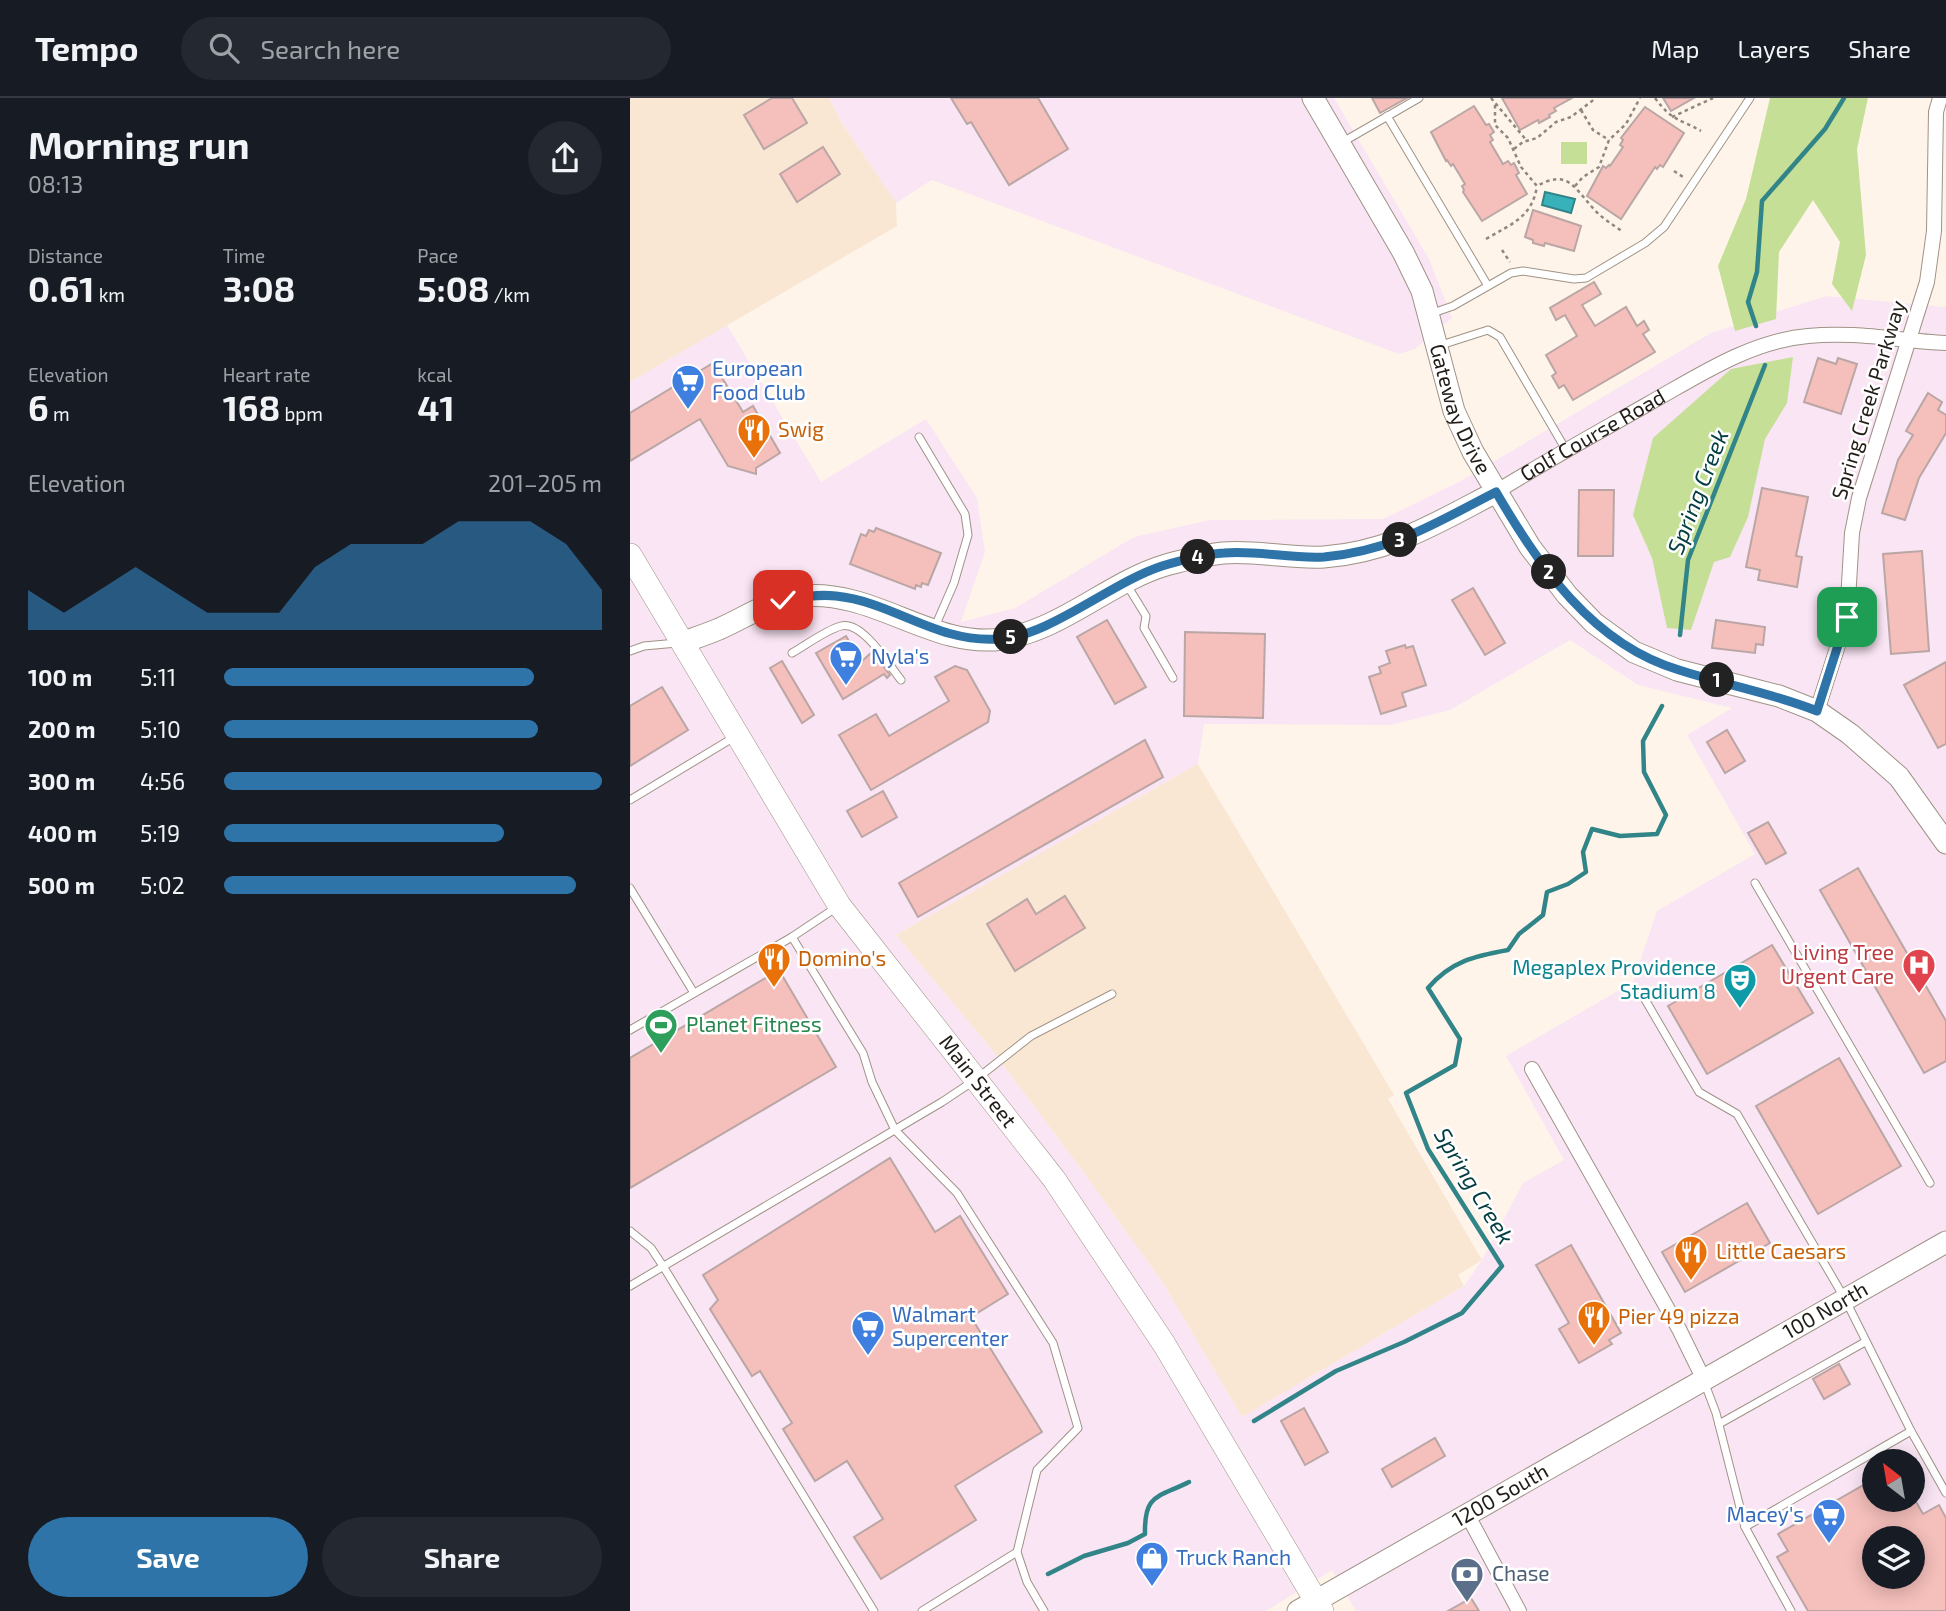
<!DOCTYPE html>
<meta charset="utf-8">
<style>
:root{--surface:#171b24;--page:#242831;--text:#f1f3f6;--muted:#9ea1a6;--line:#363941;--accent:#2f74a9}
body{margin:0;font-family:"Exo 2",sans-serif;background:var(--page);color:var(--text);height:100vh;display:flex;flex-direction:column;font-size:26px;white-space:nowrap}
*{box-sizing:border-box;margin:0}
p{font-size:23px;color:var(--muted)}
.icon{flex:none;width:38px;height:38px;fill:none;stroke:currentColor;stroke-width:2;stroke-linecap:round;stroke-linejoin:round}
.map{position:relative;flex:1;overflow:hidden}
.sheet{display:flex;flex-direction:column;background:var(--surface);width:630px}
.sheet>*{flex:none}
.needle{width:46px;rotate:329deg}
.buttons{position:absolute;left:1232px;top:1351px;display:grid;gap:14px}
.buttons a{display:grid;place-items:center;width:63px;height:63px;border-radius:50%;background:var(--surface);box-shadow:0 4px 18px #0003;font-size:35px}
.pin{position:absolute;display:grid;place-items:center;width:60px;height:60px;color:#fff;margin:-30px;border-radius:14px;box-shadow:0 4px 10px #0006}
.km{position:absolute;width:35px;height:35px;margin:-18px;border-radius:50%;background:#222;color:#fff;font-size:19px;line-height:35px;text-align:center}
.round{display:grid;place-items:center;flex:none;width:74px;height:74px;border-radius:37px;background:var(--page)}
.overview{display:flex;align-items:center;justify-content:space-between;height:119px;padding:0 28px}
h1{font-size:38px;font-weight:700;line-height:52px}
.figures{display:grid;grid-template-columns:repeat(3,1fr);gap:10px;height:119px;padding:7px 28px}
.figures div{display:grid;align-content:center}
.figures b{font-size:35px;font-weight:700}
.figures small{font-size:19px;font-weight:400}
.figures p{font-size:19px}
.chart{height:196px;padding:14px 28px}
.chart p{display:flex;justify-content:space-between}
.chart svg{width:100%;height:126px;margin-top:7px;fill:var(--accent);opacity:.7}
.button{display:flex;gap:14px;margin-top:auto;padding:14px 28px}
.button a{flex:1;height:80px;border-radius:42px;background:var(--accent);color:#fff;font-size:28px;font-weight:700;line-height:80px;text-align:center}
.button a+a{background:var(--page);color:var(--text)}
ul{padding:0 28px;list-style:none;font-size:23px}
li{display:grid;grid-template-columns:112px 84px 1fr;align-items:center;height:52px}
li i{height:18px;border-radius:9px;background:var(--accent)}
header{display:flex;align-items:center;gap:42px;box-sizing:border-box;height:98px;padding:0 35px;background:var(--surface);border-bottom:2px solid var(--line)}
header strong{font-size:33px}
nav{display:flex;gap:38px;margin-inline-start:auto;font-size:24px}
.search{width:490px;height:63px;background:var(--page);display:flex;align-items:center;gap:18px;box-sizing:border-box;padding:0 24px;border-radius:38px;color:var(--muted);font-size:26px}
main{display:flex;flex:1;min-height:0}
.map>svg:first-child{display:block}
.commercial{fill:#fae5f4;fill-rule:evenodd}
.built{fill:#f9e7d3}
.green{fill:#c6df96}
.water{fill:#38b2ba;stroke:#318589;stroke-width:2}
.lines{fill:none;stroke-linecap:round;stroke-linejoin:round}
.stream{stroke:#318589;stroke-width:4.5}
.building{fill:#f5bfbb;stroke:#baa6a5;stroke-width:2;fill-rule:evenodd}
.lane-casing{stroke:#9f9386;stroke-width:9}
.street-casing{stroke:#9f9386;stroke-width:16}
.secondary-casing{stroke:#9f9386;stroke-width:23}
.primary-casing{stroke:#9f9386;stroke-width:24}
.path{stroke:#8f877f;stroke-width:2.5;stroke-dasharray:3.5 3.5;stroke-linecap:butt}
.lane{stroke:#fff;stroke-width:7}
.street{stroke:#fff;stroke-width:14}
.secondary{stroke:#fff;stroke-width:21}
.primary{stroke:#fff;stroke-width:23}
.route-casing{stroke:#fff;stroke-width:14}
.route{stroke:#2f74a9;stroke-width:9}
.labels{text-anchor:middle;stroke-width:5;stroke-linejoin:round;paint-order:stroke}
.shop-label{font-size:21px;fill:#366cbe;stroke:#fff;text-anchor:start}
.street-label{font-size:21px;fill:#211c17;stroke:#fff}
.food-label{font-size:21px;fill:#c56008;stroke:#fff;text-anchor:start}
.health-label{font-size:21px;fill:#be3a42;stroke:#fff;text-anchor:end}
.culture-label{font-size:21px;fill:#0d838f;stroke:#fff;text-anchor:end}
.leisure-label{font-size:21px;fill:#27864d;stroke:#fff;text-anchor:start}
.service-label{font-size:21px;fill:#4e5e75;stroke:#fff;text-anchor:start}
.water-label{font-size:23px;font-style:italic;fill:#043d41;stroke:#fff}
</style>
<header>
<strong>Tempo</strong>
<div class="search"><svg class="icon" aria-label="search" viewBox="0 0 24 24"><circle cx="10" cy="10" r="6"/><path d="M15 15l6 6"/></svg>Search here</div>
<nav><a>Map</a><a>Layers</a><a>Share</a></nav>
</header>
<main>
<section class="sheet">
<div class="overview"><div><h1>Morning run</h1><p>08:13</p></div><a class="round"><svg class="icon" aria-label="share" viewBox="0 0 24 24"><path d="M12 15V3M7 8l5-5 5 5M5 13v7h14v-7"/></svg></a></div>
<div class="figures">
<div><p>Distance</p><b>0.61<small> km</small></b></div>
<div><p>Time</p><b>3:08</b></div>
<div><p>Pace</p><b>5:08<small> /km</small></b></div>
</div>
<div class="figures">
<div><p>Elevation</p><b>6<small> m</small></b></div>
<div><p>Heart rate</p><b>168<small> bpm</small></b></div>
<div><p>kcal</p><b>41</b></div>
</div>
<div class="chart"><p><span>Elevation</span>201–205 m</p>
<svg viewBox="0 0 160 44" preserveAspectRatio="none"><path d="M0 44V30L10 38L20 30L30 22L40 30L50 38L60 38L70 38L80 22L90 14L100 14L110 14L120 6L130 6L140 6L150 14L160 30V44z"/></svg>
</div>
<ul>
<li><b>100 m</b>5:11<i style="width:82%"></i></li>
<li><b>200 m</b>5:10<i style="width:83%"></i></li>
<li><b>300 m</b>4:56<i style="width:100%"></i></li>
<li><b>400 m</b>5:19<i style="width:74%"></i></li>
<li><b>500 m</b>5:02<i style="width:93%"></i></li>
</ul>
<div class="button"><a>Save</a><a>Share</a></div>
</section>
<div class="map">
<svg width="1316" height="1513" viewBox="0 0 1316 1513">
<rect width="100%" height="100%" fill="#fff4e9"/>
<g class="commercial">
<path d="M199,0H704L799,161L822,220L785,251L769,256L302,82L266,105L210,22Z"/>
<path d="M1196,198L1316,209V1513H726L702,1472L636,1513H0V284L97,227L191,384L296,321L347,400L355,454L331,524L385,510L504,439L580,422L753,421L829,384L1081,235ZM940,542L1008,587L1102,610L1057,637L1125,756L1027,813L1003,884L876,958L934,1062L893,1085L852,1162L834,1188L612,1319L533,1185L455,1076L359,948L266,837L568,666L574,626L760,627L820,612ZM1244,1363H1283V1402H1244ZM1244,1440H1283V1479H1244Z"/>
</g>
<g class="built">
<path d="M0,0H199L210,22L266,105L267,128L0,284Z"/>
<path d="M568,666L764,997L758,1001L852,1162L828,1177L834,1188L612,1319L533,1185L455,1076L359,948L266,837Z"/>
</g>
<g class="green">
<path d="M1140,0H1238L1227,51L1236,157L1222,213L1202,186L1210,144L1183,102L1149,154L1146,221L1105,233L1088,168L1116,101Z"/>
<rect x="931" y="44" width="26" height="22"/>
<path d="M1163,259L1157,305L1135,341L1118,419L1100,459L1084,464L1061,532L1037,530L1022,460L1003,417L1023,340L1101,271Z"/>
</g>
<path class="water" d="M915,94L945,101L941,115L912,107Z"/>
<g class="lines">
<g class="stream">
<path d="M1126,228L1118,204L1127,174L1132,103L1195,31L1214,0"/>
<path d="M1050,537L1058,462L1135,267"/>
<path d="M624,1323L706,1273L774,1244L832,1215L872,1168L798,1051L776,995L825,967L830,941L798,890C821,863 845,858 878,852L889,836L913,817L917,794L938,786L956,774L953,754L962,731L990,738L1027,736L1036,717L1014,674L1013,643L1032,608"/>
<path d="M418,1476L454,1458L498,1445L515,1436C514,1396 527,1400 559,1384"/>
</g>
</g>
<g class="building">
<path d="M142,0H162L177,25L134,51L114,17Z"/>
<path d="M321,0H408L438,51L379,87L341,24L337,26Z"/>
<path d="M742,0H777L750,15Z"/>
<path d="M872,0H942L924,10L926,13L919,17L920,19L909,25L908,22L890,32Z"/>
<path d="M1033,0H1064L1041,13Z"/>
<path d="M844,8L856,27L859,26L864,34L860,37L863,42L860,44L873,66L878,63L881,67L884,65L889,75L886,77L897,96L852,123L833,94L834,92L832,88L835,86L823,66L821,68L817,62L816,63L801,34Z"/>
<path d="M1015,9L1054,35L1033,69L1030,67L1027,71L1025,69L991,121L957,98L973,68L976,70L979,67L980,68L993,49L990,47L993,42L991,40Z"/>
<path d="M193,49L210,76L167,104L150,76Z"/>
<path d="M903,112L951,128L944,153L915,145L914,148L903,145V142L895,139Z"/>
<path d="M964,184L971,196L952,207L965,228L996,209L1007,228L1014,223L1019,232L1013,236L1025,254L943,302L934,287L929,290L922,278L926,275L916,257L947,238L935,217L926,222L920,210Z"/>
<path d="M1188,260L1206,266L1208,260L1227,266L1211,316L1174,304Z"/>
<path d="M83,265L113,314L123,308L150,355L126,370V376L98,368L70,321L0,363V315Z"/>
<path d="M1298,295L1312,304L1308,312L1316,317V335L1289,380L1275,422L1252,415L1268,362L1283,337L1276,333Z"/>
<path d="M1132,390L1178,399L1166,458L1172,459L1167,489L1128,482L1130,472L1116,469Z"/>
<path d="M949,392H984L983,458H948Z"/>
<path d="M246,430L311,455L298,487L292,485L291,489L286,487L285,491L220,466L231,436L236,438L239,432L244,434Z"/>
<path d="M1292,453L1299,553L1261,556L1253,456Z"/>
<path d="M843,490L875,545L855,557L822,502Z"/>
<path d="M477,522L516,589L485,606L447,539Z"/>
<path d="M1086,522L1135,529L1133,547L1126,546L1125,555L1082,550Z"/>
<path d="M555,534L635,536L633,620L554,618Z"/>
<path d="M216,538L231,564L242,554L260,577L257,580L254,576L213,601L186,555Z"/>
<path d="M775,547L776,550L783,548L796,587L772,595L776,608L751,616L739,579L751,575L749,569L760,565L756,553Z"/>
<path d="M152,563L184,617L172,625L140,570Z"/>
<path d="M1316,564V646L1308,650L1274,587Z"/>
<path d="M325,568L337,572L360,613L358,624L241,692L209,637L246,616L259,638L319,603L305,579Z"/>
<path d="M32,589L58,632L0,668V608Z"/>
<path d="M1097,632L1115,663L1095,675L1077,644Z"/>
<path d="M515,642L533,679L288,819L269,785Z"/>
<path d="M253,693L267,719L232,739L217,713Z"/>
<path d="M1138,724L1156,755L1136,766L1118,735Z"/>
<path d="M1228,770L1316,923V963L1294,975L1190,792Z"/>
<path d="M435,798L455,830L385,873L357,826L397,801L406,816Z"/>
<path d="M1142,847L1183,915L1077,976L1038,908Z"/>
<path d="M149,872L206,969L0,1090V960Z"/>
<path d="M1209,960L1271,1068L1188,1116L1126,1008Z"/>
<path d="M260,1060L305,1134L330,1118L378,1196L341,1219L412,1334L325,1388L346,1422L251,1481L224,1439L253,1421L217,1363L185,1383L153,1331L162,1325L130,1273L122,1278L80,1211L88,1202L73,1177Z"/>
<path d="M1117,1105L1140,1145L1055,1194L1032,1154Z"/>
<path d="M941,1147L991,1235L979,1242L982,1246L949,1265L929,1231L939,1225L906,1167Z"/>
<path d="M1209,1266L1220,1286L1194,1301L1183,1281Z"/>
<path d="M674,1310L698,1354L675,1367L651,1323Z"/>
<path d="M805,1340L815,1358L762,1389L752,1371Z"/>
<path d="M1244,1381V1402H1285L1293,1416L1309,1407L1316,1420V1513H1178L1147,1459L1158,1453L1148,1436ZM1244,1440H1283V1479H1244Z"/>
<path d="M841,1500L849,1513H818Z"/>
</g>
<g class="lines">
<defs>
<g id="lane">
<path d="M757,18L858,188"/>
<path d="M711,45L789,0"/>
<path d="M800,216L823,208L881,175L893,173L944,181L956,180L1015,145L1034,129L1120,0"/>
<path d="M808,248L858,232L870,239L936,352"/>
<path d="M289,339L335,416L338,437L324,485L304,531"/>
<path d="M497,487L516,518L514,530L543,580"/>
<path d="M0,553L14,548L47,545"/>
<path d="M162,555C176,547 196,532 211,528C232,522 259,567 271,582"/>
<path d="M0,702L106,638"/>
<path d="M1125,785L1300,1085"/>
<path d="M0,790L64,895"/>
<path d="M162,839L233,955L242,984L265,1032L327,1095L423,1245L448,1330L407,1372L387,1454L397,1484L414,1513"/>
<path d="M1013,898L1069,994L1107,1016L1215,1201L1281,1333L1316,1395"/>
<path d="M0,932L162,839L207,809"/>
<path d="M0,1133L21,1150L33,1168L244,1513"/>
<path d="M0,1188L312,1004L345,982L401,938L482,896"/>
<path d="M1075,1286L1086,1315L1115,1429L1161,1513"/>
<path d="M1089,1326L1235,1244"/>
<path d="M1115,1429L1281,1333"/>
<path d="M292,1513L387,1454"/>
</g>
<g id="street">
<path id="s1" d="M866,394C916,363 967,335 1018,306C1068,278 1120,243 1178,238C1225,233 1270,243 1316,245"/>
<path d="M1187,613L1217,519L1222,435L1229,400L1297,184L1304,133L1306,14L1310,0"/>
<path d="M902,971L1049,1231L1074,1282"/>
<path d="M837,1416L889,1513"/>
</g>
<g id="secondary">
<path id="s2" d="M683,0L773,154L792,193L824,313L843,354L900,449L937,497L964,525L1004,554L1047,572L1149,598L1187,613L1220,636L1269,679L1316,745"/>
<path d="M54,544C65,540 77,536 89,531C116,519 142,501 172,498C244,491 303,551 372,541C432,532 479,484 536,467C554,462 574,457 593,455C626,452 660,461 694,459C761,454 808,424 866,394"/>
<path id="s3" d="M668,1513L1316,1144"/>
</g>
<g id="primary">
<path id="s4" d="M0,457L209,807L424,1081L534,1246L692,1513"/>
</g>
</defs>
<use href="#lane" class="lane-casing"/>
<use href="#street" class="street-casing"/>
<use href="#secondary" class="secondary-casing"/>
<use href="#primary" class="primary-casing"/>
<g class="path">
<path d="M861,0L897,43"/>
<path d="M1025,0C1042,23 1048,20 1071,33"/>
<path d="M865,7V27L878,40L891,69L907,88C937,71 944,89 962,109C970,119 982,126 993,134"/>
<path d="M951,12L963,32L979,42"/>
<path d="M1042,19L1083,0"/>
<path d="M884,51L893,44L907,40L926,24L941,19L966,0"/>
<path d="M1044,73L1053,79"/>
<path d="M945,88L953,79L969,69L979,42L996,26L1010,0"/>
<path d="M856,141C881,126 902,120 907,88"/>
<path d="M872,152L880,164"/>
</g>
<use href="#lane" class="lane"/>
<use href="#street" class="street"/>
<use href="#secondary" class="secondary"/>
<use href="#primary" class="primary"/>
</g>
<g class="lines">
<defs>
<path id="route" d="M153,502C170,499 188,496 206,498C264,504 306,545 368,541C419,539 480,485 532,468C552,462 573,456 594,455C627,452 661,461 694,459C763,453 807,424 866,394C909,468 962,546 1049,572C1096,587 1142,595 1187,613L1217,519"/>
</defs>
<use href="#route" class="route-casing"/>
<use href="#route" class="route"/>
</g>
<defs>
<symbol id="supermarket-pin" viewBox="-11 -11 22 30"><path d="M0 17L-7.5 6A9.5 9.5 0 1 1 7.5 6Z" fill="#3f7fe0" stroke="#fff"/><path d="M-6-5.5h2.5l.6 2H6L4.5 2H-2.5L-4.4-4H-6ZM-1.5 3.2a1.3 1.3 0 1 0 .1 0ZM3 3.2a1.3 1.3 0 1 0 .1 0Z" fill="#fff"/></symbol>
<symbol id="restaurant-pin" viewBox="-11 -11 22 30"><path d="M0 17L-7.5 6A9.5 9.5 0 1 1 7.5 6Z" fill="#e8710a" stroke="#fff"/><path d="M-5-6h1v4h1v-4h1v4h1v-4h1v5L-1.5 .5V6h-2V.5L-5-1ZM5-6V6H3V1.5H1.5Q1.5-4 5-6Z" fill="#fff"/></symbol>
<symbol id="hospital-pin" viewBox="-11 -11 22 30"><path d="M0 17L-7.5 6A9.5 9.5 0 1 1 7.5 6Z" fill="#e0444e" stroke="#fff"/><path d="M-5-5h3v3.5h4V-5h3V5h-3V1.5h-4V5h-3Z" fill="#fff"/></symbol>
<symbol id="theatre-pin" viewBox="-11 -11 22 30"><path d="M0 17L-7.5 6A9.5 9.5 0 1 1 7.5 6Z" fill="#0f9aa8" stroke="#fff"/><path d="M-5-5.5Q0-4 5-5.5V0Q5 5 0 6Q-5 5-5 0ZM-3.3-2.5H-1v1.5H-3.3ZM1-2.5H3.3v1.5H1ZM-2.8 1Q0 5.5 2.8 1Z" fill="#fff"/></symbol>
<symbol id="stadium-pin" viewBox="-11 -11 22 30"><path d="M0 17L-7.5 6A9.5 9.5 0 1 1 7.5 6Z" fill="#2e9e5b" stroke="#fff"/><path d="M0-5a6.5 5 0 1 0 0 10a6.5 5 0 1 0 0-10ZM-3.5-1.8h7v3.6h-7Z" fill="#fff"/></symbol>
<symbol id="shop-pin" viewBox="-11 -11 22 30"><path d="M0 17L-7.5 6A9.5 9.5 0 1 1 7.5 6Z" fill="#3f7fe0" stroke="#fff"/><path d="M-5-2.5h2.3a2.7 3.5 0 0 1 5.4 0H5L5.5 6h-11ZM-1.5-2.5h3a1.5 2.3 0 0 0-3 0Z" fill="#fff"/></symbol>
<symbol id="bank-pin" viewBox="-11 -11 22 30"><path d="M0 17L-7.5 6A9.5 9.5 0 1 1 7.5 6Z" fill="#5c6f8a" stroke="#fff"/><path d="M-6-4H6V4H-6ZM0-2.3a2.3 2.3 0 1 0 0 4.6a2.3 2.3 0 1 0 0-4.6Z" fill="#fff"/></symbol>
</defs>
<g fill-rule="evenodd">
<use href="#supermarket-pin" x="39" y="264" width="38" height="52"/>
<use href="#restaurant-pin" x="105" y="313" width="38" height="52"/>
<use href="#supermarket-pin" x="197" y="540" width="38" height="52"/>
<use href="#restaurant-pin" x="125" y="842" width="38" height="52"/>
<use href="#hospital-pin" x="1270" y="848" width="38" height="52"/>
<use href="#theatre-pin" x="1091" y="863" width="38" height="52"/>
<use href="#stadium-pin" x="12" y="908" width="38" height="52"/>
<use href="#restaurant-pin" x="1042" y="1135" width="38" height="52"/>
<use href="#restaurant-pin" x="945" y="1200" width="38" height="52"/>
<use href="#supermarket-pin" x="219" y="1210" width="38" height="52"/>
<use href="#supermarket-pin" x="1180" y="1398" width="38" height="52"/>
<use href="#shop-pin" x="503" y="1441" width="38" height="52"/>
<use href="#bank-pin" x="818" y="1457" width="38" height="52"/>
</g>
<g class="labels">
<g class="shop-label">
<text x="82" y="278">European<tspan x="82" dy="24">Food Club</tspan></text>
<text x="241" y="566">Nyla's</text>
<text x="262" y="1224">Walmart<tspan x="262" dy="24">Supercenter</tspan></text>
<text x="1174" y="1424" text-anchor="end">Macey's</text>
<text x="546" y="1467">Truck Ranch</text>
</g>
<g class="street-label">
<text transform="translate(1239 302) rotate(-73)" y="7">Spring Creek Parkway</text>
<text dy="7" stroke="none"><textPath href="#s2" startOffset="346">Gateway Drive</textPath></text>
<text dy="7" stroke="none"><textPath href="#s1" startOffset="112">Golf Course Road</textPath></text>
<text dy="7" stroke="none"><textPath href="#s4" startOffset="632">Main Street</textPath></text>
<text dy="7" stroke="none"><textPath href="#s3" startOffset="607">100 North</textPath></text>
<text dy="7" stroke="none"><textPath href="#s3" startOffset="233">1200 South</textPath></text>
</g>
<g class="food-label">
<text x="148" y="339">Swig</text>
<text x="168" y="868">Domino's</text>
<text x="1086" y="1161">Little Caesars</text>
<text x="988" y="1226">Pier 49 pizza</text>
</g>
<g class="health-label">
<text x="1264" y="862">Living Tree<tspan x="1264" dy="24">Urgent Care</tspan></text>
</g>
<g class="culture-label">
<text x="1086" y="877">Megaplex Providence<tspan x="1086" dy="24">Stadium 8</tspan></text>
</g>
<g class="leisure-label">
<text x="56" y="934">Planet Fitness</text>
</g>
<g class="service-label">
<text x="862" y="1483">Chase</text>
</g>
<g class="water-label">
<text transform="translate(1068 394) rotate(-69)" y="8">Spring Creek</text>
<text transform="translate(844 1088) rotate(59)" y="8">Spring Creek</text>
</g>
</g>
</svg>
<div class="buttons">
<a><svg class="needle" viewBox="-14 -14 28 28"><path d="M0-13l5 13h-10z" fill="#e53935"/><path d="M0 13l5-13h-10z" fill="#9ea1a6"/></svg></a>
<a><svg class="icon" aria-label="layers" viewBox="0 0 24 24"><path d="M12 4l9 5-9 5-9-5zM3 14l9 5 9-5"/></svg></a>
</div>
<div class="pin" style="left:1217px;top:519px;background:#1e9e55"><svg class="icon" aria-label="arrive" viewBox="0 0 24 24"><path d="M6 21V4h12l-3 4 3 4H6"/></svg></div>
<div class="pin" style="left:153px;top:502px;background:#d93025"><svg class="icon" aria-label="check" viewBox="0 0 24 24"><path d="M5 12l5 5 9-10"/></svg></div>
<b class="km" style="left:1087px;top:582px">1</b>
<b class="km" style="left:919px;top:474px">2</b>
<b class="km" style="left:770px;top:442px">3</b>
<b class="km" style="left:568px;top:459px">4</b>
<b class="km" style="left:381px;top:539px">5</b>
</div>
</main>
